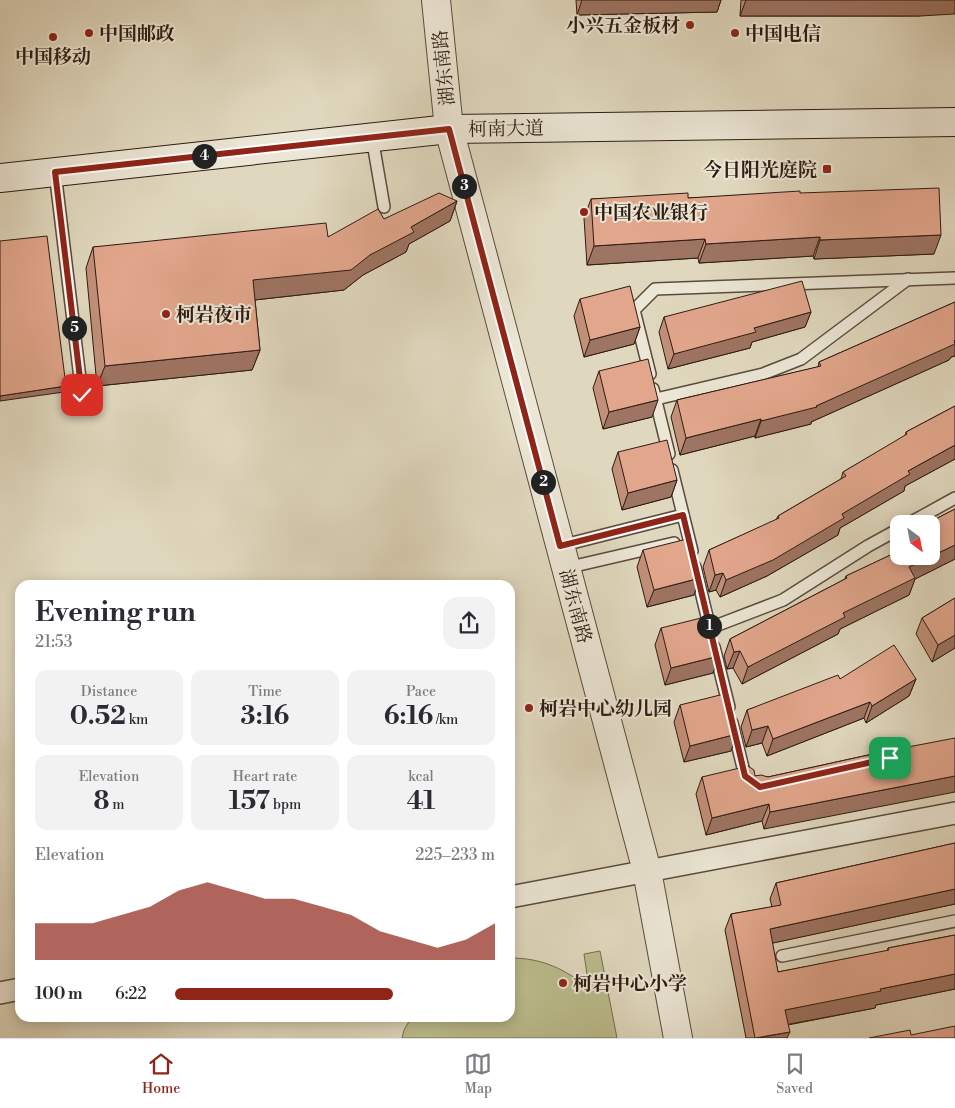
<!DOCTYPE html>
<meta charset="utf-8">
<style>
:root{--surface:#fff;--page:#f2f2f3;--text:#2b2b33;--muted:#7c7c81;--line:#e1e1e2;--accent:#8f2418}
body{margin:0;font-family:"Libre Bodoni","Noto Serif SC",serif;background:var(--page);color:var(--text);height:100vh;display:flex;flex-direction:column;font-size:19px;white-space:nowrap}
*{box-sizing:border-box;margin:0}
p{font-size:16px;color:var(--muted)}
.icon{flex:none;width:28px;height:28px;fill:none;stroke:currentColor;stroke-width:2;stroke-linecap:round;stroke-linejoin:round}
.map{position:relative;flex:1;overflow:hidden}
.sheet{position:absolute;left:15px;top:580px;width:500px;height:442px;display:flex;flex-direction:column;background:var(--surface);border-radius:15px;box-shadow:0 2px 12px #0003}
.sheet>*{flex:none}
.needle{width:32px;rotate:148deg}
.buttons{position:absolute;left:890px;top:515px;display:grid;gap:10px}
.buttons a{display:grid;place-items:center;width:50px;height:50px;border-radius:10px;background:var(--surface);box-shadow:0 2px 12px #0003;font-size:25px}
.pin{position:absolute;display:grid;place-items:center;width:42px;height:42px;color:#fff;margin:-21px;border-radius:10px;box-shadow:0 2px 8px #0006}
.km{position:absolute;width:25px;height:25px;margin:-12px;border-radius:50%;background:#222;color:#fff;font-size:14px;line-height:25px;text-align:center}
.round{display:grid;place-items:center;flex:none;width:52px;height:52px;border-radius:15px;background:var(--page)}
.summary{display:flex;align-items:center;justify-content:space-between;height:85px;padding:0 20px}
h1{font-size:28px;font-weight:800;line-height:38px}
.stats{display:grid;grid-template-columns:repeat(3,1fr);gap:8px;height:85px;padding:5px 20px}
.stats div{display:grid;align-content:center;border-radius:12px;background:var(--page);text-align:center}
.stats b{font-size:25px;font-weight:800}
.stats small{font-size:14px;font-weight:400}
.stats p{font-size:14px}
.chart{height:140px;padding:10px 20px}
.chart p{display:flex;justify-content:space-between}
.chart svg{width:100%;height:90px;margin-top:5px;fill:var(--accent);opacity:.7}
ul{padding:0 20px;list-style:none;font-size:16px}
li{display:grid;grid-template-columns:80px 60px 1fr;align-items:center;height:38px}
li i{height:12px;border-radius:6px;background:var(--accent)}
.dock{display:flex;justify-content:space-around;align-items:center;height:70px;border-top:1px solid var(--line);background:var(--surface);font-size:14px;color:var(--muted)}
.dock a{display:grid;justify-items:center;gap:2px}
.dock .active{color:var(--accent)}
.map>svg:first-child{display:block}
.garden{fill:#bbbc8c;stroke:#746c50}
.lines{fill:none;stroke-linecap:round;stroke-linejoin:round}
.service-casing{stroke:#5a4a3e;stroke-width:14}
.minor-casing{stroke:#5a4a3e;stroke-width:24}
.tertiary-casing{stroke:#5a4a3e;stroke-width:30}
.secondary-casing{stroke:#2e1b13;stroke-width:30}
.service{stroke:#ebe6d5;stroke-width:11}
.minor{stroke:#ebe6d5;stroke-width:21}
.tertiary{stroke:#ebe6d5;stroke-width:28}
.secondary{stroke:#ebe6d5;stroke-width:28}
.wall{fill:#c28f78;stroke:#2e1b13}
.shaded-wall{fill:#9e7462;stroke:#2e1b13}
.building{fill:#e2a68c;stroke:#2e1b13}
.route-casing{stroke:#fff;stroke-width:10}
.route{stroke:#8f2418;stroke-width:6}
.poi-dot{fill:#8f2418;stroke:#ebe6d5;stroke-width:2}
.labels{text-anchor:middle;stroke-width:4;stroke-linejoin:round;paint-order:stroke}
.poi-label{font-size:19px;font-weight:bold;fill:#2e1b13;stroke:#ebe6d5;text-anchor:start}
.street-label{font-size:19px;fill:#2e1b13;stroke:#ebe6d5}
</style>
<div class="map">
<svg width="955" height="1038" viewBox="0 0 955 1038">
<rect width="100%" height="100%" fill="#e0d8be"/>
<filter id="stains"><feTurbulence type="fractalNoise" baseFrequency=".004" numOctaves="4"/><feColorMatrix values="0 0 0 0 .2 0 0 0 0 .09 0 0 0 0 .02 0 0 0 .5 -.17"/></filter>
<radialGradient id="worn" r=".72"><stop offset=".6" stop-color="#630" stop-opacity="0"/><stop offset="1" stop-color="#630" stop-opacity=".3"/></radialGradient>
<path class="garden" d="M600,951L617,1038H402L404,1030L411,1018H510V958C543,958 564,969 589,988L584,954Z"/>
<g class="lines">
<defs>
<g id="service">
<path d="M372,137L384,207"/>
<path d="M55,172L82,395"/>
<path d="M650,374L634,310L655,289L955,278"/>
<path d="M653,389L669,454"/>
<path d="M656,399L763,374L801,359L908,279"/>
<path d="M672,470L692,551"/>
<path d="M908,524L955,498"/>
<path d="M560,546L683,515"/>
<path d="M695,567L710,629"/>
<path d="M566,568L674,543"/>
<path d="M710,628L783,600L868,546L899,529"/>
<path d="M714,647L729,707"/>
<path d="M732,723L745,776L748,779"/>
<path d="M782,956L955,921"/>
</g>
<g id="minor">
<path d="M510,897L955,813"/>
<path d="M0,993L20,989"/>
</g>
<path id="tertiary" d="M436,0L449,129L647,871L678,1038"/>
<path id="secondary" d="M0,178L449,129L955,122"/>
</defs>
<use href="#service" class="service-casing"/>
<use href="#minor" class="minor-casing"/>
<use href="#tertiary" class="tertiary-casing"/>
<use href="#secondary" class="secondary-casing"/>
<use href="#service" class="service"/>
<use href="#minor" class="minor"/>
<use href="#tertiary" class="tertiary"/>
<use href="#secondary" class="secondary"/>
</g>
<g class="wall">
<path d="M576,0H721L717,12L577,15Z"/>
<path d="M741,0H955L920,16H740Z"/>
<path d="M800,193L934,254L814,259L813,256L699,263L698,258L587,265L584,218L591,199L688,198Z"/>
<path d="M457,201L450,221L409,244L406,252L363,275L344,290L255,300L260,350L252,370L97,386L86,268L93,247L328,237L384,219Z"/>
<path d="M580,299L640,327L634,344L584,357L574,316Z"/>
<path d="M955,302V356L951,357L949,360L811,422V424L755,438V436L680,455L671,417L677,400L818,367L819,362Z"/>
<path d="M811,312L805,327L752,342L750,348L668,369L659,332L664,317Z"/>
<path d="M599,371L652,417L603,429L593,388Z"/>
<path d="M955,406V459L905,486L904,491L840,528L838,535L767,576L720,597L716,590L709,592L703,567L709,550L776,520L778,516L841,479L843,472L905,436L906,432Z"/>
<path d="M618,452L677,480L671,497L622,510L612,469Z"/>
<path d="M955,509V559L915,579L909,595L840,629L838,634L742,684L733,668L727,669L724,656L730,639L845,579L846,576L899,551V556H931V524H926Z"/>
<path d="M643,550L700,578L694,595L647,607L637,567Z"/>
<path d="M955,598V648L932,662L916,634L922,618Z"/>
<path d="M661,628L719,656L713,673L665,685L655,645Z"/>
<path d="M840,679H916L909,696L866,723L864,718L767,756L762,743L746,747L741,727L747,710Z"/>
<path d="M680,705L737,734L731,751L684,762L674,722Z"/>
<path d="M882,752L764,829L762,821L706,835L696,794L702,777L755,776L768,777Z"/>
<path d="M955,843V904L772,943L778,972L887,951L888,948L955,935V989L876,1005L875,1008L788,1025L787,1038H746L725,930L731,914L772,907L770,899L776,883Z"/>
</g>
<g class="shaded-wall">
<path d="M582,0H721L717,12L577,15Z"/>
<path d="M746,0H955V14L920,16H740Z"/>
<path d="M457,201L450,221L409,244L406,252L363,275L344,290L245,301L253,280L370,255L411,227Z"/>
<path d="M941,235L934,254L814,259L820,240Z"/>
<path d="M820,237L813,256L699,263L706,244Z"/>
<path d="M705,239L698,258L587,265L594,246Z"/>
<path d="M811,312L805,327L752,342L750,348L668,369L674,354L754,328Z"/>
<path d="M640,327L634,344L584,357L590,340Z"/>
<path d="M955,340V356L951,357L949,360L811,422V424L755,438L761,421L816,406Z"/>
<path d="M260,350L252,370L97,386L105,366Z"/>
<path d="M66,386L64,392L0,401V396Z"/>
<path d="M658,400L652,417L603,429L609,412Z"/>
<path d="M761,419L755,436L680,455L686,438Z"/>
<path d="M955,445V459L905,486L904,491L840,528L838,535L767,576L720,597L726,580L842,514L908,471Z"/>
<path d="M677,480L671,497L622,510L628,493Z"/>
<path d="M955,545V559L915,579L909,595L840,629L838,634L742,684L748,667L843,613L909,567Z"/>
<path d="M723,573L716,590L709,592L715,575Z"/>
<path d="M700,578L694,595L647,607L654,590Z"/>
<path d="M955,635V648L932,662L938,645Z"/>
<path d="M740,651L733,668L727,669L734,652Z"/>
<path d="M719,656L713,673L665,685L671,668Z"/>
<path d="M916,679L909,696L866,723L872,706Z"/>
<path d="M870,702L864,718L767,756L773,739Z"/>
<path d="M768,726L762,743L746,747L752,730Z"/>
<path d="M737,734L731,751L684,762L690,746Z"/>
<path d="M955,776V792L764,829L770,812Z"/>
<path d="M769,804L762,821L706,835L712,818Z"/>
<path d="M955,889V904L764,945L770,929Z"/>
<path d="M955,974V989L876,1005L875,1008L779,1026L785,1010L880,989Z"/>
<path d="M790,1032L787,1038H758Z"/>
</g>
<g class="building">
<path d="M939,188L941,235L820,240V237L706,244L705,239L594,246L591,199L688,193V198L800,191V193Z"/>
<path d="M439,193L457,201L411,227L414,232L370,255L351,270L253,280L260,350L105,366L93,247L326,223L328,237L378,209L384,219Z"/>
<path d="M47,236L66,386L0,396V241Z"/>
<path d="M802,281L811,312L754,328L756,332L674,354L664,317Z"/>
<path d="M630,286L640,327L590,340L580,299Z"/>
<path d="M955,302V340L954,341L955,344L816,406L817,407L761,421V419L686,438L677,400L821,366L819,362Z"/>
<path d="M648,359L658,400L609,412L599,371Z"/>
<path d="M955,406V445L908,471L910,474L842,514L844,518L773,560L726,580L723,573L715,575L709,550L779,518L778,516L846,476L843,472L907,434L906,432Z"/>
<path d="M667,440L677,480L628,493L618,452Z"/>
<path d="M955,509V545L909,567L915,578L843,613L845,617L748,667L740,651L734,652L730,639L847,578L846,576L899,551V556H931V524H926Z"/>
<path d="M691,538L700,578L654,590L643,550Z"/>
<path d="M955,598V635L938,645L922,618Z"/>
<path d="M709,616L719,656L671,668L661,628Z"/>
<path d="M894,645L916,679L872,706L870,702L773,739L768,726L752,730L747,710L838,675L840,679Z"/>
<path d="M728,693L737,734L690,746L680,705Z"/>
<path d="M955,738V776L770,812L769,804L712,818L702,777L748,766L754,770L755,776L761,775L768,777L882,752Z"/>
<path d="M955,843V889L770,929L778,972L889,950L888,948L955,935V974L880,989L881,991L785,1010L790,1032L755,1038L731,914L781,905L776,883Z"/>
<path d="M955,1026V1038H869L910,1030L911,1035Z"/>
</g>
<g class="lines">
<defs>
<path id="route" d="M82,395L55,172L449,129L560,546L683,515L745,776L760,787L890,758"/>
</defs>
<use href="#route" class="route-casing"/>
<use href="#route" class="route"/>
</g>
<g class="poi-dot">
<circle cx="690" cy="25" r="5"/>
<circle cx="89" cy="33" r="5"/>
<circle cx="735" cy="33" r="5"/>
<circle cx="53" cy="37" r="5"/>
<rect x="822" y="164" width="10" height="10" rx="2.5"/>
<circle cx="584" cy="212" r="5"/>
<circle cx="166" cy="314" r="5"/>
<circle cx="529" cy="708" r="5"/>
<circle cx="563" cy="983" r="5"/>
</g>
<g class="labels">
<g class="poi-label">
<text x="680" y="32" text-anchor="end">小兴五金板材</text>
<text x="99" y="40">中国邮政</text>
<text x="745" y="40">中国电信</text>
<text x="53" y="63" text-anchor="middle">中国移动</text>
<text x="817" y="176" text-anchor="end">今日阳光庭院</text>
<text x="594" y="219">中国农业银行</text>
<text x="176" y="321">柯岩夜市</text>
<text x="539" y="715">柯岩中心幼儿园</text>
<text x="573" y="990">柯岩中心小学</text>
</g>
<g class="street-label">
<text transform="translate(443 68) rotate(-96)" y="7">湖东南路</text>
<text transform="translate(506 128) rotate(-1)" y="7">柯南大道</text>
<text transform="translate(576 606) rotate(75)" y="7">湖东南路</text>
</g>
</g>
<rect width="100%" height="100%" filter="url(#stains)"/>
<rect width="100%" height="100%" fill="url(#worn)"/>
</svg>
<div class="buttons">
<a><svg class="needle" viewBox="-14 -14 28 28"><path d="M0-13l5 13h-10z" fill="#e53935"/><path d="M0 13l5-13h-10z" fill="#7c7c81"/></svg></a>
</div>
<div class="pin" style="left:890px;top:758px;background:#1e9e55"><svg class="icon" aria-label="arrive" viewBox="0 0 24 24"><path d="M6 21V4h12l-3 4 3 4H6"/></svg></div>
<div class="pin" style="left:82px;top:395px;background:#d93025"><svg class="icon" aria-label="check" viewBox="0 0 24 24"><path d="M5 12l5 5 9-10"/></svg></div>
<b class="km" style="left:709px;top:626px">1</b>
<b class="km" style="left:543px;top:482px">2</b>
<b class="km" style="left:464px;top:186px">3</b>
<b class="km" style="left:204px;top:156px">4</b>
<b class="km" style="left:74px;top:328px">5</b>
<section class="sheet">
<div class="summary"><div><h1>Evening run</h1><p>21:53</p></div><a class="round"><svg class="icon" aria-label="share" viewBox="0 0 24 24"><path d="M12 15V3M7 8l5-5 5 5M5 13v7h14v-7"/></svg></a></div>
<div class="stats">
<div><p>Distance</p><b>0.52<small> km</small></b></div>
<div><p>Time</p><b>3:16</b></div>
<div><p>Pace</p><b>6:16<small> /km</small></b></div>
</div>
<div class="stats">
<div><p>Elevation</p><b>8<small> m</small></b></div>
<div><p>Heart rate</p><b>157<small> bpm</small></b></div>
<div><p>kcal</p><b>41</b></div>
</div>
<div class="chart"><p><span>Elevation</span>225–233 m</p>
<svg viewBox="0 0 160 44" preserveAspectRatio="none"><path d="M0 44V26L10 26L20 26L30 22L40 18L50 10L60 6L70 10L80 14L90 14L100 18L110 22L120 30L130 34L140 38L150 34L160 26V44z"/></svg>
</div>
<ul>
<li><b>100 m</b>6:22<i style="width:68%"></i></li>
</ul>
</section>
</div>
<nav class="dock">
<a class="active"><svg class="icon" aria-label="home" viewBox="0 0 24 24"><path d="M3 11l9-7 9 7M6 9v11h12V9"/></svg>Home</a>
<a><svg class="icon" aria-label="map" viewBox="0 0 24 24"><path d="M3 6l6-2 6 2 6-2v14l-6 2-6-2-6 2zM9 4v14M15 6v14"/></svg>Map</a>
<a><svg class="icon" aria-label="saved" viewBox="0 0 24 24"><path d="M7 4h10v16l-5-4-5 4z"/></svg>Saved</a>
</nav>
